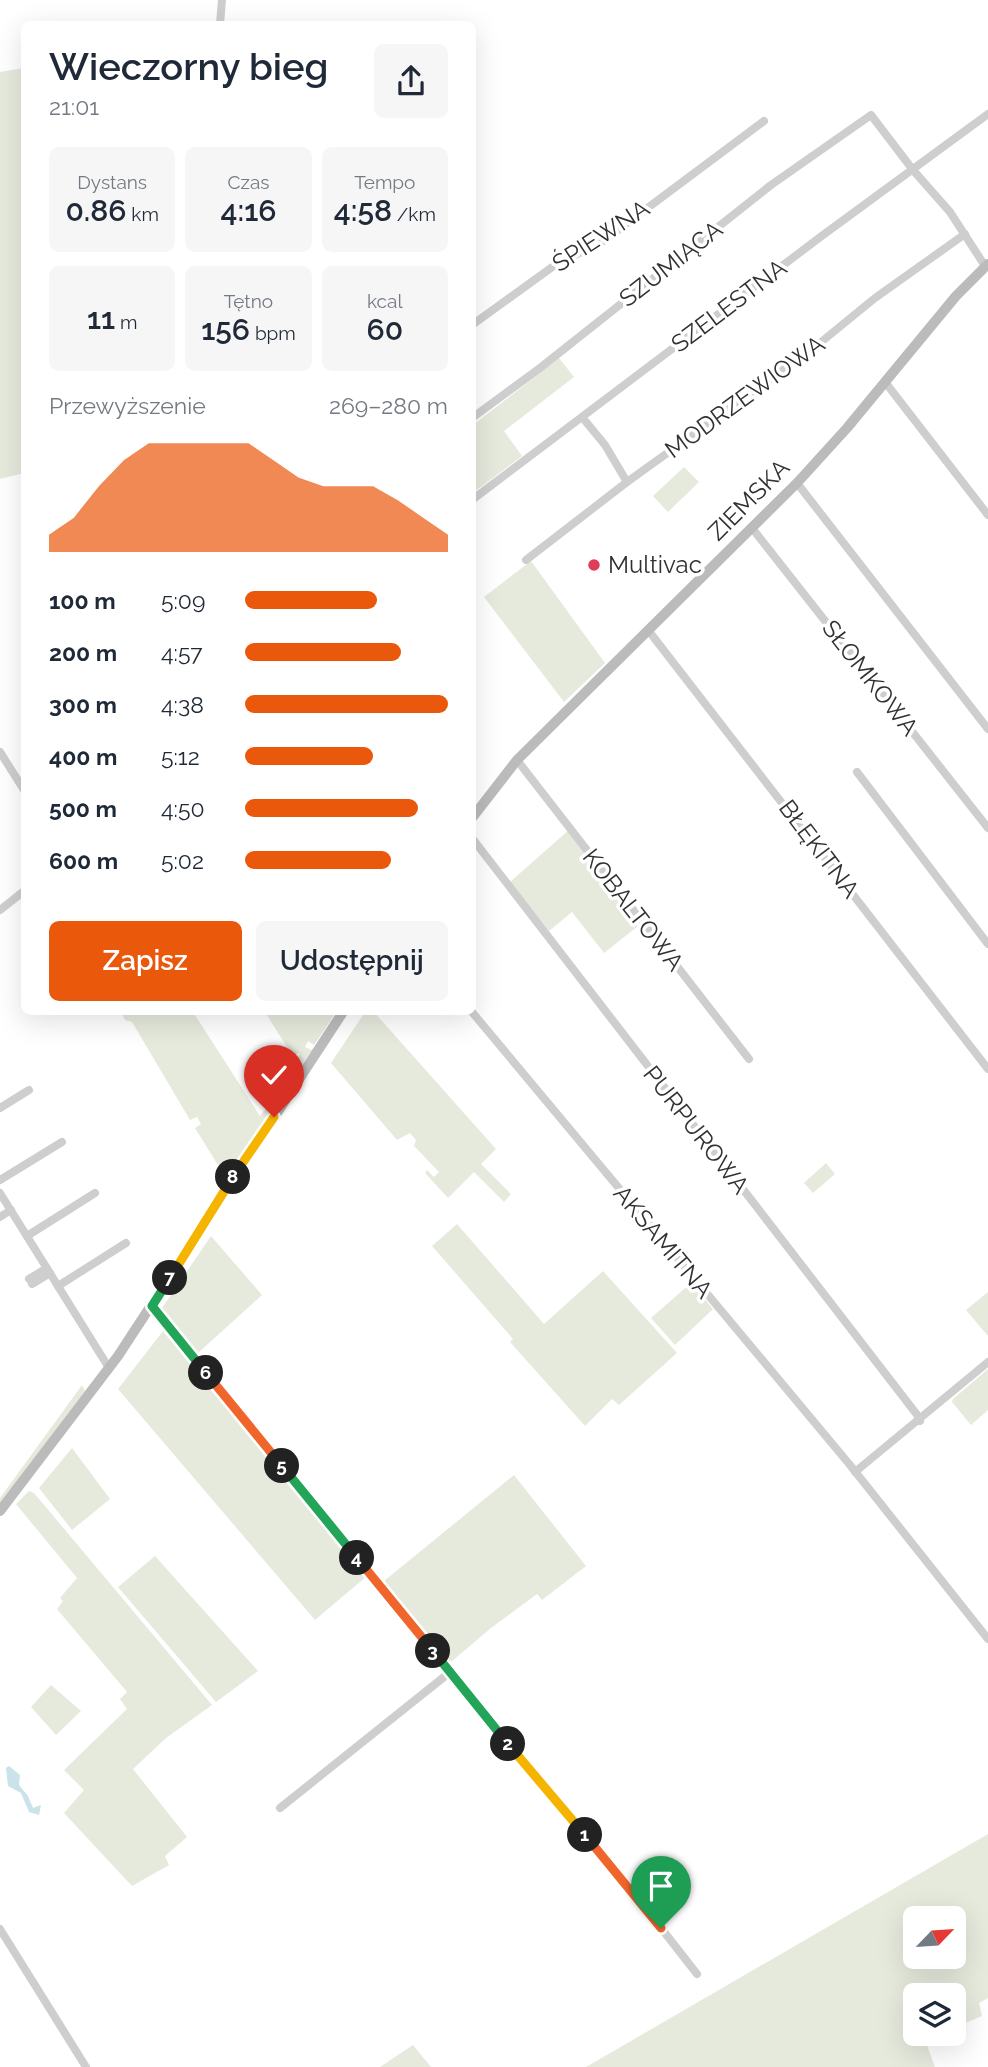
<!DOCTYPE html>
<html lang="pl">
<meta charset="utf-8">
<style>
:root{--surface:#fff;--page:#f6f6f7;--text:#1f2937;--muted:#747a83;--accent:#ea580c}
body{margin:0;font-family:Raleway,sans-serif;background:var(--page);color:var(--text);height:100vh;display:flex;flex-direction:column;font-size:26px;white-space:nowrap}
*{box-sizing:border-box;margin:0}
p{font-size:23px;color:var(--muted)}
.icon{flex:none;width:38px;height:38px;fill:none;stroke:currentColor;stroke-width:2;stroke-linecap:round;stroke-linejoin:round}
.map{position:relative;flex:1;overflow:hidden}
.drawer{position:absolute;left:21px;top:21px;width:455px;height:994px;display:flex;flex-direction:column;background:var(--surface);border-radius:10px;box-shadow:0 7px 28px #0002}
.drawer>*{flex:none}
.needle{width:46px;rotate:65deg}
.controls{position:absolute;left:903px;top:1906px;display:grid;gap:14px}
.controls a{display:grid;place-items:center;width:63px;height:63px;border-radius:10px;background:var(--surface);box-shadow:0 7px 28px #0002;font-size:35px}
.pin{position:absolute;display:grid;place-items:center;width:60px;height:60px;color:#fff;margin:-72px -30px;border-radius:50% 50% 50% 0;rotate:-45deg;box-shadow:0 0 7px #0007}
.pin .icon{rotate:45deg}
.km{position:absolute;width:35px;height:35px;margin:-18px;border-radius:50%;background:#222;color:#fff;font-size:19px;line-height:35px;text-align:center}
.round{display:grid;place-items:center;flex:none;width:74px;height:74px;border-radius:10px;background:var(--page)}
.head{display:flex;align-items:center;justify-content:space-between;height:119px;padding:0 28px}
h1{font-size:38px;font-weight:600;line-height:52px}
.figures{display:grid;grid-template-columns:repeat(3,1fr);gap:10px;height:119px;padding:7px 28px}
.figures div{display:grid;align-content:center;border-radius:10px;background:var(--page);text-align:center}
.figures b{font-size:30px;font-weight:600}
.figures small{font-size:19px;font-weight:400}
.figures p{font-size:19px}
.chart{height:196px;padding:14px 28px}
.chart p{display:flex;justify-content:space-between}
.chart svg{width:100%;height:126px;margin-top:7px;fill:var(--accent);opacity:.7}
.action{display:flex;gap:14px;margin-top:auto;padding:14px 28px}
.action a{flex:1;height:80px;border-radius:10px;background:var(--accent);color:#fff;font-size:28px;font-weight:600;line-height:80px;text-align:center}
.action a+a{background:var(--page);color:var(--text)}
ul{padding:0 28px;list-style:none;font-size:23px}
li{display:grid;grid-template-columns:112px 84px 1fr;align-items:center;height:52px}
li i{height:18px;border-radius:9px;background:var(--accent)}
.map>svg:first-child{display:block}
.green{fill:#e6eadd;fill-rule:evenodd}
.water{fill:#cae2ea}
.lines{fill:none;stroke-linecap:round;stroke-linejoin:round}
.street{stroke:#cecece;stroke-width:8}
.secondary{stroke:#bbb;stroke-width:10}
.split-1-casing{stroke:#fff;stroke-width:14}
.split-2-casing{stroke:#fff;stroke-width:14}
.split-3-casing{stroke:#fff;stroke-width:14}
.split-4-casing{stroke:#fff;stroke-width:14}
.split-5-casing{stroke:#fff;stroke-width:14}
.split-6-casing{stroke:#fff;stroke-width:14}
.split-7-casing{stroke:#fff;stroke-width:14}
.split-8-casing{stroke:#fff;stroke-width:14}
.split-9-casing{stroke:#fff;stroke-width:14}
.split-1{stroke:#f0652b;stroke-width:9}
.split-2{stroke:#f5b400;stroke-width:9}
.split-3{stroke:#22a559;stroke-width:9}
.split-4{stroke:#f0652b;stroke-width:9}
.split-5{stroke:#22a559;stroke-width:9}
.split-6{stroke:#f0652b;stroke-width:9}
.split-7{stroke:#22a559;stroke-width:9}
.split-8{stroke:#f5b400;stroke-width:9}
.split-9{stroke:#f5b400;stroke-width:9}
.poi-dot{fill:#e03c5a;stroke:#fff;stroke-width:2.5}
.labels{text-anchor:middle;stroke-width:7;stroke-linejoin:round;paint-order:stroke}
.street-label{font-size:24px;fill:#313131;stroke:#fff}
.poi-label{font-size:24px;fill:#313131;stroke:#fff;text-anchor:start}
</style>
<div class="map">
<svg width="988" height="2067" viewBox="0 0 988 2067">
<rect width="100%" height="100%" fill="#fff"/>
<g class="green">
<path d="M24,68V473L0,479V72Z"/>
<path d="M559,358L574,377L504,431L522,456L473,493V425Z"/>
<path d="M684,467L699,482L668,512L653,496Z"/>
<path d="M531,561L605,663L564,702L484,597Z"/>
<path d="M570,829L625,901L621,904L638,926L604,953L572,912L549,931L510,882Z"/>
<path d="M121,1012H193L260,1116L285,1082L290,1087L229,1178L221,1170L195,1128L201,1124L197,1117L190,1120L132,1022L125,1020Z"/>
<path d="M265,1012H336L314,1045L308,1041L305,1047L312,1050L301,1066L296,1061L300,1053L292,1055Z"/>
<path d="M365,1012H374L496,1149L481,1164L511,1194L504,1202L474,1172L448,1198L425,1173L427,1170L434,1177L439,1172L414,1146L416,1140L410,1133L397,1140L331,1063Z"/>
<path d="M826,1163L835,1174L813,1193L804,1183Z"/>
<path d="M457,1224L544,1324L603,1271L677,1353L619,1405L612,1399L585,1426L510,1342L513,1339L432,1246Z"/>
<path d="M211,1236L262,1295L198,1353L162,1308Z"/>
<path d="M691,1283L713,1309L675,1345L651,1318Z"/>
<path d="M988,1292V1336L966,1310Z"/>
<path d="M163,1331L367,1576L315,1620L118,1389Z"/>
<path d="M988,1369V1410L971,1425L952,1402L953,1399Z"/>
<path d="M82,1385L85,1391L0,1504V1498Z"/>
<path d="M72,1448L110,1499L72,1530L39,1488Z"/>
<path d="M514,1475L586,1566L542,1600L537,1594L491,1628L451,1662L445,1658L384,1581Z"/>
<path d="M29,1491L34,1493L212,1705L166,1738L133,1769L187,1837L165,1856L169,1865L132,1886L64,1813L84,1790L64,1770L127,1709L120,1699L127,1692L57,1609L63,1601L60,1598L77,1578L16,1504Z"/>
<path d="M155,1556L258,1671L216,1702L118,1587Z"/>
<path d="M51,1685L81,1711L56,1735L31,1707Z"/>
<path d="M988,1834V1998L979,2003L982,2016L954,2028V1995H915V2034H939L925,2040L935,2067H586ZM954,1918V1956H915V1918Z"/>
<path d="M413,2045L431,2067H380Z"/>
</g>
<path class="water" d="M9,1766L20,1775L19,1785L28,1796L33,1808L41,1805L39,1815L29,1812L21,1793L8,1786L6,1768Z"/>
<g class="lines">
<g class="street">
<path d="M220,24L222,0"/>
<path d="M472,325L555,265L602,242L764,121"/>
<path d="M885,382L988,515"/>
<path d="M582,417L605,445L627,482"/>
<path d="M472,418L540,368L771,185L871,115L913,170L950,212L985,266"/>
<path d="M797,483L988,729"/>
<path d="M472,500L823,235L988,114"/>
<path d="M752,528L988,828"/>
<path d="M526,560L627,482L815,347L875,298L965,234"/>
<path d="M648,630L988,1069"/>
<path d="M0,752L24,790"/>
<path d="M517,760L749,1059"/>
<path d="M857,772L988,944"/>
<path d="M472,838L918,1416L920,1421"/>
<path d="M0,910L24,891"/>
<path d="M472,1012L850,1465L988,1639"/>
<path d="M0,1108L29,1090"/>
<path d="M0,1180L62,1142"/>
<path d="M0,1193L109,1368"/>
<path d="M0,1217L11,1210"/>
<path d="M27,1236L95,1193"/>
<path d="M29,1279L47,1268"/>
<path d="M32,1284L50,1273"/>
<path d="M58,1286L126,1243"/>
<path d="M152,1306L565,1813L625,1882L697,1974"/>
<path d="M855,1472L988,1362"/>
<path d="M280,1808L444,1677L448,1670"/>
<path d="M0,1929L86,2067"/>
</g>
<g class="secondary">
<path d="M472,818L517,760L797,483L847,428L956,296L988,264"/>
<path d="M0,1511L118,1356L343,1012"/>
</g>
</g>
<g class="lines">
<defs>
<path id="split-1" d="M585,1835L661,1928"/>
<path id="split-2" d="M508,1744L585,1835"/>
<path id="split-3" d="M433,1651L508,1744"/>
<path id="split-4" d="M357,1558L433,1651"/>
<path id="split-5" d="M282,1466L357,1558"/>
<path id="split-6" d="M206,1373L282,1466"/>
<path id="split-7" d="M170,1278L152,1306L206,1373"/>
<path id="split-8" d="M170,1278L233,1177"/>
<path id="split-9" d="M233,1177L274,1117"/>
</defs>
<use href="#split-1" class="split-1-casing"/>
<use href="#split-2" class="split-2-casing"/>
<use href="#split-3" class="split-3-casing"/>
<use href="#split-4" class="split-4-casing"/>
<use href="#split-5" class="split-5-casing"/>
<use href="#split-6" class="split-6-casing"/>
<use href="#split-7" class="split-7-casing"/>
<use href="#split-8" class="split-8-casing"/>
<use href="#split-9" class="split-9-casing"/>
<use href="#split-1" class="split-1"/>
<use href="#split-2" class="split-2"/>
<use href="#split-3" class="split-3"/>
<use href="#split-4" class="split-4"/>
<use href="#split-5" class="split-5"/>
<use href="#split-6" class="split-6"/>
<use href="#split-7" class="split-7"/>
<use href="#split-8" class="split-8"/>
<use href="#split-9" class="split-9"/>
</g>
<circle class="poi-dot" cx="594" cy="565" r="7"/>
<g class="labels">
<g class="street-label">
<text transform="translate(601 236) rotate(-33)" y="8">ŚPIEWNA</text>
<text transform="translate(671 264) rotate(-38)" y="8">SZUMIĄCA</text>
<text transform="translate(729 306) rotate(-37)" y="8">SZELESTNA</text>
<text transform="translate(745 397) rotate(-36)" y="8">MODRZEWIOWA</text>
<text transform="translate(749 500) rotate(-45)" y="8">ZIEMSKA</text>
<text transform="translate(870 678) rotate(52)" y="8">SŁOMKOWA</text>
<text transform="translate(819 849) rotate(53)" y="8">BŁĘKITNA</text>
<text transform="translate(633 910) rotate(52)" y="8">KOBALTOWA</text>
<text transform="translate(696 1130) rotate(52)" y="8">PURPUROWA</text>
<text transform="translate(663 1242) rotate(50)" y="8">AKSAMITNA</text>
</g>
<g class="poi-label">
<text x="608" y="573">Multivac</text>
</g>
</g>
</svg>
<div class="controls">
<a><svg class="needle" viewBox="-14 -14 28 28"><path d="M0-13l5 13h-10z" fill="#e53935"/><path d="M0 13l5-13h-10z" fill="#747a83"/></svg></a>
<a><svg class="icon" aria-label="layers" viewBox="0 0 24 24"><path d="M12 4l9 5-9 5-9-5zM3 14l9 5 9-5"/></svg></a>
</div>
<div class="pin" style="left:661px;top:1928px;background:#1e9e55"><svg class="icon" aria-label="arrive" viewBox="0 0 24 24"><path d="M6 21V4h12l-3 4 3 4H6"/></svg></div>
<div class="pin" style="left:274px;top:1117px;background:#d93025"><svg class="icon" aria-label="check" viewBox="0 0 24 24"><path d="M5 12l5 5 9-10"/></svg></div>
<b class="km" style="left:585px;top:1835px">1</b>
<b class="km" style="left:508px;top:1744px">2</b>
<b class="km" style="left:433px;top:1651px">3</b>
<b class="km" style="left:357px;top:1558px">4</b>
<b class="km" style="left:282px;top:1466px">5</b>
<b class="km" style="left:206px;top:1373px">6</b>
<b class="km" style="left:170px;top:1278px">7</b>
<b class="km" style="left:233px;top:1177px">8</b>
<section class="drawer">
<div class="head"><div><h1>Wieczorny bieg</h1><p>21:01</p></div><a class="round"><svg class="icon" aria-label="share" viewBox="0 0 24 24"><path d="M12 15V3M7 8l5-5 5 5M5 13v7h14v-7"/></svg></a></div>
<div class="figures">
<div><p>Dystans</p><b>0.86<small> km</small></b></div>
<div><p>Czas</p><b>4:16</b></div>
<div><p>Tempo</p><b>4:58<small> /km</small></b></div>
</div>
<div class="figures">
<div><b>11<small> m</small></b></div>
<div><p>Tętno</p><b>156<small> bpm</small></b></div>
<div><p>kcal</p><b>60</b></div>
</div>
<div class="chart"><p><span>Przewyższenie</span>269–280 m</p>
<svg viewBox="0 0 160 44" preserveAspectRatio="none"><path d="M0 44V38L10 32L20 21L30 12L40 6L50 6L60 6L70 6L80 6L90 12L100 18L110 21L120 21L130 21L140 26L150 32L160 38V44z"/></svg>
</div>
<ul>
<li><b>100 m</b>5:09<i style="width:65%"></i></li>
<li><b>200 m</b>4:57<i style="width:77%"></i></li>
<li><b>300 m</b>4:38<i style="width:100%"></i></li>
<li><b>400 m</b>5:12<i style="width:63%"></i></li>
<li><b>500 m</b>4:50<i style="width:85%"></i></li>
<li><b>600 m</b>5:02<i style="width:72%"></i></li>
</ul>
<div class="action"><a>Zapisz</a><a>Udostępnij</a></div>
</section>
</div>
